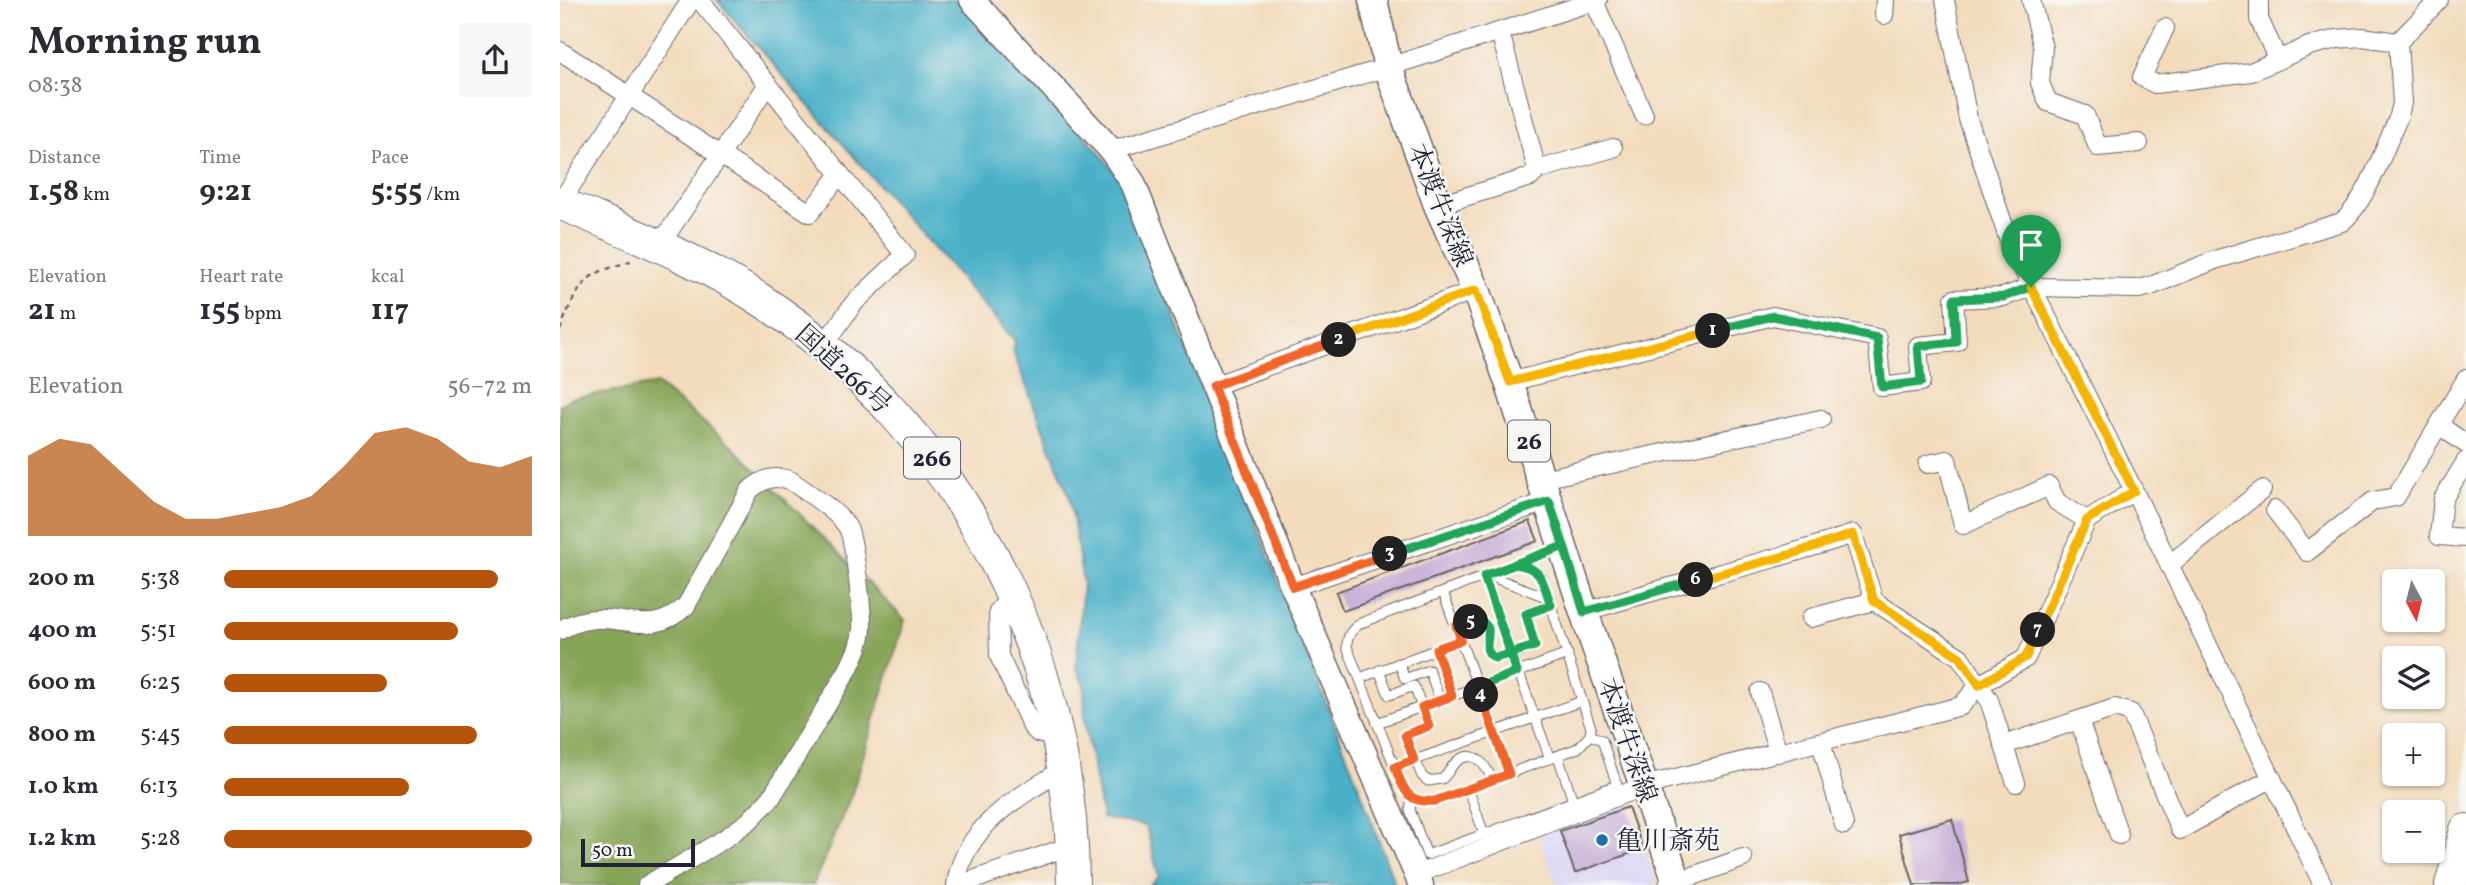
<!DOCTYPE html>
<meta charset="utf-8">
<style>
:root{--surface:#fff;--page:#f7f7f7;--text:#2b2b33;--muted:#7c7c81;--accent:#b45309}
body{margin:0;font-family:Vollkorn,"Noto Serif JP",serif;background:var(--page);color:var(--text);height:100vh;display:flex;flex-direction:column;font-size:26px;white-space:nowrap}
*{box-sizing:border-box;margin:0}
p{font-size:23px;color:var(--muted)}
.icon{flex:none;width:38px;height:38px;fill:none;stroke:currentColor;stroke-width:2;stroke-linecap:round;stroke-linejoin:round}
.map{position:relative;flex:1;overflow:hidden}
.side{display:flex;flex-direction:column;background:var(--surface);width:560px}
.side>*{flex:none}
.needle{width:46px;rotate:173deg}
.tools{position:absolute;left:1822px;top:569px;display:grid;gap:14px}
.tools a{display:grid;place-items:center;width:63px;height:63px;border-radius:7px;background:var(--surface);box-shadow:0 2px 5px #0004;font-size:35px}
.scale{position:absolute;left:21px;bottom:18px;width:114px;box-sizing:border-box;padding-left:7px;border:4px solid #22223b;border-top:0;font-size:19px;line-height:24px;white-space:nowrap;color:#22223b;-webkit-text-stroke:5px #f6f6f2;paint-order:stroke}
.pin{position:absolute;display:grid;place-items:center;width:60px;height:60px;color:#fff;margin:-72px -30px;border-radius:50% 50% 50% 0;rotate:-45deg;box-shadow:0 0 7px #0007}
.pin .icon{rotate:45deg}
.km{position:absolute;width:35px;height:35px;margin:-18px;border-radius:50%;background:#222;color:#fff;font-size:19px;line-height:35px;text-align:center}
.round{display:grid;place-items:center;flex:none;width:74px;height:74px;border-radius:7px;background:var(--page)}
.headline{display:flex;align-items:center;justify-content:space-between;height:119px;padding:0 28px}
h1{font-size:38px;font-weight:700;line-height:52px}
.stats{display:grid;grid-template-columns:repeat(3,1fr);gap:10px;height:119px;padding:7px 28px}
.stats div{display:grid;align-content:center}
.stats b{font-size:30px;font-weight:700}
.stats small{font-size:19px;font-weight:400}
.stats p{font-size:19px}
.chart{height:196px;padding:14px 28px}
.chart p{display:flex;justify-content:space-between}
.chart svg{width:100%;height:126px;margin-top:7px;fill:var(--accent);opacity:.7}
ul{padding:0 28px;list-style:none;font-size:23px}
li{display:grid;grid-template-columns:112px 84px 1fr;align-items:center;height:52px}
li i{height:18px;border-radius:9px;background:var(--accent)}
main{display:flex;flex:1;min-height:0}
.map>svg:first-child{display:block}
.built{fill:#dbd6f7}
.forest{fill:#86a457;stroke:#546349;stroke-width:2}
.water{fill:#49b0c8;stroke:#366982;stroke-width:2}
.building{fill:#c4abd6}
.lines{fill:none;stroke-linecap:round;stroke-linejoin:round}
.lane-casing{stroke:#6b6368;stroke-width:11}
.street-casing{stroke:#6b6368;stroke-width:20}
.secondary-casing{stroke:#6b6368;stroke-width:27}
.primary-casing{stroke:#6b6368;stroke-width:31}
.highway-casing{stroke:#6b6368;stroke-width:34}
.path{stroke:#6b6368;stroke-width:2.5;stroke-dasharray:5 5;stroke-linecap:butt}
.lane{stroke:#fff;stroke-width:9}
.street{stroke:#fff;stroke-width:18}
.secondary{stroke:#fff;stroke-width:24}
.primary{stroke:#fff;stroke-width:28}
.highway{stroke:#fff;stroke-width:32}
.split-1-casing{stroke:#fff;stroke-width:14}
.split-2-casing{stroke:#fff;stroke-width:14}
.split-3-casing{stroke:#fff;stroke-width:14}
.split-4-casing{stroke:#fff;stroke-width:14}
.split-5-casing{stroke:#fff;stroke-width:14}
.split-6-casing{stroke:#fff;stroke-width:14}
.split-7-casing{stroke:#fff;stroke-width:14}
.split-8-casing{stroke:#fff;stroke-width:14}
.split-1{stroke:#22a559;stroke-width:9}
.split-2{stroke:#f5b400;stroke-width:9}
.split-3{stroke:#f0652b;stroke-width:9}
.split-4{stroke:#22a559;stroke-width:9}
.split-5{stroke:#f0652b;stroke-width:9}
.split-6{stroke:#22a559;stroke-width:9}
.split-7{stroke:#f5b400;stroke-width:9}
.split-8{stroke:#f5b400;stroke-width:9}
.poi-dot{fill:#1f6fb2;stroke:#f6f6f2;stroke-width:2.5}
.labels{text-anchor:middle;stroke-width:5;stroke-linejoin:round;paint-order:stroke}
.shield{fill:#f6f6f2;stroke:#626272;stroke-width:2}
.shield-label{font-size:24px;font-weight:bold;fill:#22223b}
.street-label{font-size:26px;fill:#22223b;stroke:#f6f6f2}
.poi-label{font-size:26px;fill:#22223b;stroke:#f6f6f2;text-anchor:start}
</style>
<main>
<section class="side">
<div class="headline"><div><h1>Morning run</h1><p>08:38</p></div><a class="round"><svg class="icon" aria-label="share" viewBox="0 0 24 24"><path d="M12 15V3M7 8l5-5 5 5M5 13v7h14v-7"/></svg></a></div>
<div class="stats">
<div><p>Distance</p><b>1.58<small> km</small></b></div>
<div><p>Time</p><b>9:21</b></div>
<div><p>Pace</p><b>5:55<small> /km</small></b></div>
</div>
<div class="stats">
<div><p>Elevation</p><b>21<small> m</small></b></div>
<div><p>Heart rate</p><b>155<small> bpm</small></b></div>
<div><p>kcal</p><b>117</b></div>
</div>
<div class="chart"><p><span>Elevation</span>56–72 m</p>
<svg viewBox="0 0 160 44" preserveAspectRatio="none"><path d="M0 44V16L10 10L20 12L30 22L40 32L50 38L60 38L70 36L80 34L90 30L100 20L110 8L120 6L130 10L140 18L150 20L160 16V44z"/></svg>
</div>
<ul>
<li><b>200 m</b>5:38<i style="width:89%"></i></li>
<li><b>400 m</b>5:51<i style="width:76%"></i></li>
<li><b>600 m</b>6:25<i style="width:53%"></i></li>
<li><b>800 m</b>5:45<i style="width:82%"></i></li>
<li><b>1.0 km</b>6:13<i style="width:60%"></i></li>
<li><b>1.2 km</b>5:28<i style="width:100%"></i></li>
</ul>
</section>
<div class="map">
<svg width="1906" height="885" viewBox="0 0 1906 885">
<rect width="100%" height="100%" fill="#f6f6f2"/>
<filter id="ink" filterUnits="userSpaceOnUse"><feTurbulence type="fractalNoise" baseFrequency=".0143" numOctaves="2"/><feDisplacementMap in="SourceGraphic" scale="14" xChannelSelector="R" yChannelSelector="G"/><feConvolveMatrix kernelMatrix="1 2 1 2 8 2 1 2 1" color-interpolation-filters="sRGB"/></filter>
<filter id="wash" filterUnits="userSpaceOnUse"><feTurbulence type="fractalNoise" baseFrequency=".00686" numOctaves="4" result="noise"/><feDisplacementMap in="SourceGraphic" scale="28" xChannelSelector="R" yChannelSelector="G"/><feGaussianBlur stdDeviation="1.57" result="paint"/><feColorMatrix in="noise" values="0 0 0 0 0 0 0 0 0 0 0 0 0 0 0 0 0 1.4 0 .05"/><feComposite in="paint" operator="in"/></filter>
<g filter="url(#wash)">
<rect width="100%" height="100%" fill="#f3dbbc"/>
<path class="built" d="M1068,802L1097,883L1091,885H997L978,835Z"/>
<path class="forest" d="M97,384L172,446L345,620L291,796L253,885H0V405L9,399Z"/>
<path class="water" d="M157,0H397L534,146L561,180L798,784L835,885H590L599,877L586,826L542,818L525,724L524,684L516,667L523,583L510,498L453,352L455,341Z"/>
<g id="blocks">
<g class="building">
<path d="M970,521L978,541L783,611L776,592Z"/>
<path d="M1068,807L1083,849L1015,873L1000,831Z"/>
<path d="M1392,819L1409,882L1397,885H1354L1339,834Z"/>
</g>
</g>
</g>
<g filter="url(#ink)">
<use href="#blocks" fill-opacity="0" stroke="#6b6368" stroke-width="2"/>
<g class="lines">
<defs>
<g id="lane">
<path d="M955,564C968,566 974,568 982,578L1031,728L1030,735L1018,748L875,801C861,802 854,800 844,790L787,647C787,635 791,630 801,623C867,598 933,573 999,548"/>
<path d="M927,575L989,598"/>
<path d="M924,576L990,759"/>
<path d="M883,592L949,773"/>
<path d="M896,626L908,622L924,623L928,628L926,642L930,654C943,662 962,651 975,646L966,614L991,605"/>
<path d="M876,649L892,696"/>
<path d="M839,663L845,679L869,670L880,700"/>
<path d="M819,670L829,695L854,686L869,726L845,735L862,776L868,781L882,779C887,775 889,770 893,765C911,746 925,762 932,780"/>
<path d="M800,678L901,640"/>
<path d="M817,723L1008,654"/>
<path d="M998,756L1013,801"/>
<path d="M835,767L1022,701"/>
<path d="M908,788L924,834"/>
<path d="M852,798L850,810L867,855L1057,785L1042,740L1030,735"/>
</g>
<g id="street">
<path d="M140,0L345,255L294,303L264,345"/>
<path d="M1385,0L1408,119L1449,241L1574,491L1763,885"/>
<path d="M1471,0L1483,48L1480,83L1488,102L1525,115L1538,147L1579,143"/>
<path d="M1699,0V19L1718,60"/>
<path d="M1034,1L1084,115"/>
<path d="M1324,15L1325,0"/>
<path d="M1605,28L1582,77L1595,84L1691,72L1749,46L1777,39L1802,37L1838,42"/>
<path d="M940,32L977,170"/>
<path d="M0,51L250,213L280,174"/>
<path d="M551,150L828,67L1038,0"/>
<path d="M0,203L131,0"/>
<path d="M878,205L971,177L977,170L1053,148"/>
<path d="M99,246L208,84"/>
<path d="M949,382L1213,316L1317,338L1322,387L1361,382L1358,346L1397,342L1394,299L1443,297L1471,287L1579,289L1591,286L1655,260L1782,222C1807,201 1825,147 1839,116L1842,103L1838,42L1879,0"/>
<path d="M653,386L916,290"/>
<path d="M1879,425L1906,444"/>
<path d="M1906,461L1883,499L1879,536L1906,538"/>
<path d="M1368,464L1387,460L1403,525L1489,486L1497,502L1527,520"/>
<path d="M982,479L1261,419"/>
<path d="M1715,510L1747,552L1813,501L1836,497L1906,379"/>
<path d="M1609,565L1702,490"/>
<path d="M733,587L989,501"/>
<path d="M454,598L445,603L438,612L439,656L472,727L478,733L499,738"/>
<path d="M1024,612C1113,584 1204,564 1293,534L1314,601L1400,657L1429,700L1456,783"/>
<path d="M1251,618L1314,601"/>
<path d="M0,630C13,623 28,618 43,619C78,621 96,633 126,606L190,490C203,479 213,475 230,480C246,492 277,510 288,528C294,539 303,614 302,629C301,644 294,657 288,670L211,798L189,821L164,839L87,885"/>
<path d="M1200,692L1218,753"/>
<path d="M1519,720L1559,835"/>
<path d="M1261,742L1284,825"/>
<path d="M1444,745L1555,708L1571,713L1620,830L1712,778"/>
<path d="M858,874L1084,786L1401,706L1419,685L1466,658L1527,520L1574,491"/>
<path d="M396,885C403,827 460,795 505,769"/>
<path d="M399,885L513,845"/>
<path d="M1108,885L1183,858"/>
</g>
<path id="secondary" d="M412,0L551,150L573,183L733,587L861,885"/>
<path id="primary" d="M813,0L828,67L878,205L916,290L949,382L1024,612L1118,885"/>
<g id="highway">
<path d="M0,203C69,233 141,260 204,302C400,431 513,652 513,885"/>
<path d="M1891,885L1906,830"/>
</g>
</defs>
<use href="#lane" class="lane-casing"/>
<use href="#street" class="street-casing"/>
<use href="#secondary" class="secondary-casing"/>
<use href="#primary" class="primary-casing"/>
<use href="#highway" class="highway-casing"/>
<path class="path" d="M0,330C7,312 16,288 32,276C42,269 62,265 74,259"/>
<use href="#lane" class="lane"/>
<use href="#street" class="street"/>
<use href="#secondary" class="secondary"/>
<use href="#primary" class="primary"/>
<use href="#highway" class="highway"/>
</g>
</g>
<g class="lines" filter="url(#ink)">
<defs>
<path id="split-1" d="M1153,331L1213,316L1317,338L1322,387L1361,382L1358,346L1396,342L1394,299L1443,297L1471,287"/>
<path id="split-2" d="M779,340L916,290L950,382L1153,331"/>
<path id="split-3" d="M779,340L653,386L733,587L830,554"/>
<path id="split-4" d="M830,554L989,501L1004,546L924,576L957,672L918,687L921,695"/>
<path id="split-5" d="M911,622L896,626L901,640L876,649L892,696L862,707L869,726L845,735L854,760L835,767C844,790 847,804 875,801L949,774L921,695"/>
<path id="split-6" d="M911,622L924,623L928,628C930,640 921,650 935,658L975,646L966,614L991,605C982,581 983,568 955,564L1004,546L1024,612L1136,580"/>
<path id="split-7" d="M1136,580L1232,554L1293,534L1314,601L1400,657L1419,685L1466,657L1478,630"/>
<path id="split-8" d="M1471,287L1574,491L1527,520L1478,630"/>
</defs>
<use href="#split-1" class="split-1-casing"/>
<use href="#split-2" class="split-2-casing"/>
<use href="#split-3" class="split-3-casing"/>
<use href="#split-4" class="split-4-casing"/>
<use href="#split-5" class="split-5-casing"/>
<use href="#split-6" class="split-6-casing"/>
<use href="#split-7" class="split-7-casing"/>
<use href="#split-8" class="split-8-casing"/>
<use href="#split-1" class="split-1"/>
<use href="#split-2" class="split-2"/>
<use href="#split-3" class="split-3"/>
<use href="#split-4" class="split-4"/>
<use href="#split-5" class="split-5"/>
<use href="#split-6" class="split-6"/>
<use href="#split-7" class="split-7"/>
<use href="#split-8" class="split-8"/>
</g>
<circle class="poi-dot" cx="1042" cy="840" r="7"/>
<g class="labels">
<g class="shield">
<rect x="948" y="420.5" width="42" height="41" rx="5"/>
<rect x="344" y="437.5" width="56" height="41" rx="5"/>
</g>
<g class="shield-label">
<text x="969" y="449">26</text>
<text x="372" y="466">266</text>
</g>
<g class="street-label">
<text transform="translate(881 205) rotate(68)" y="9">本渡牛深線</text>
<text transform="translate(284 369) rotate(42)" y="9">国道266号</text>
<text transform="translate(1068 740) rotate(71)" y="9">本渡牛深線</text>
</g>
<g class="poi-label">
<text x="1056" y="849">亀川斎苑</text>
</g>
</g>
</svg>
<div class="tools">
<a><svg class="needle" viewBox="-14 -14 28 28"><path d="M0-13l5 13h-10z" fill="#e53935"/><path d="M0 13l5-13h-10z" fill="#7c7c81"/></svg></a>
<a><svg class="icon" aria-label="layers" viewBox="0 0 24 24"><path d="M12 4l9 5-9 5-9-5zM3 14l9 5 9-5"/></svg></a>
<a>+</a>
<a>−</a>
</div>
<div class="scale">50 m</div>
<div class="pin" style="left:1471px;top:287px;background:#1e9e55"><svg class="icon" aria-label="arrive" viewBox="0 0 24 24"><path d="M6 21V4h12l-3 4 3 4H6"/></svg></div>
<b class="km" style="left:1153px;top:331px">1</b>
<b class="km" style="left:779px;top:340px">2</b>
<b class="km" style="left:830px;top:554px">3</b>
<b class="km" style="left:921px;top:695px">4</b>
<b class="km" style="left:911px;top:622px">5</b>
<b class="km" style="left:1136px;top:580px">6</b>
<b class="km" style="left:1478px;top:630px">7</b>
</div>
</main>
